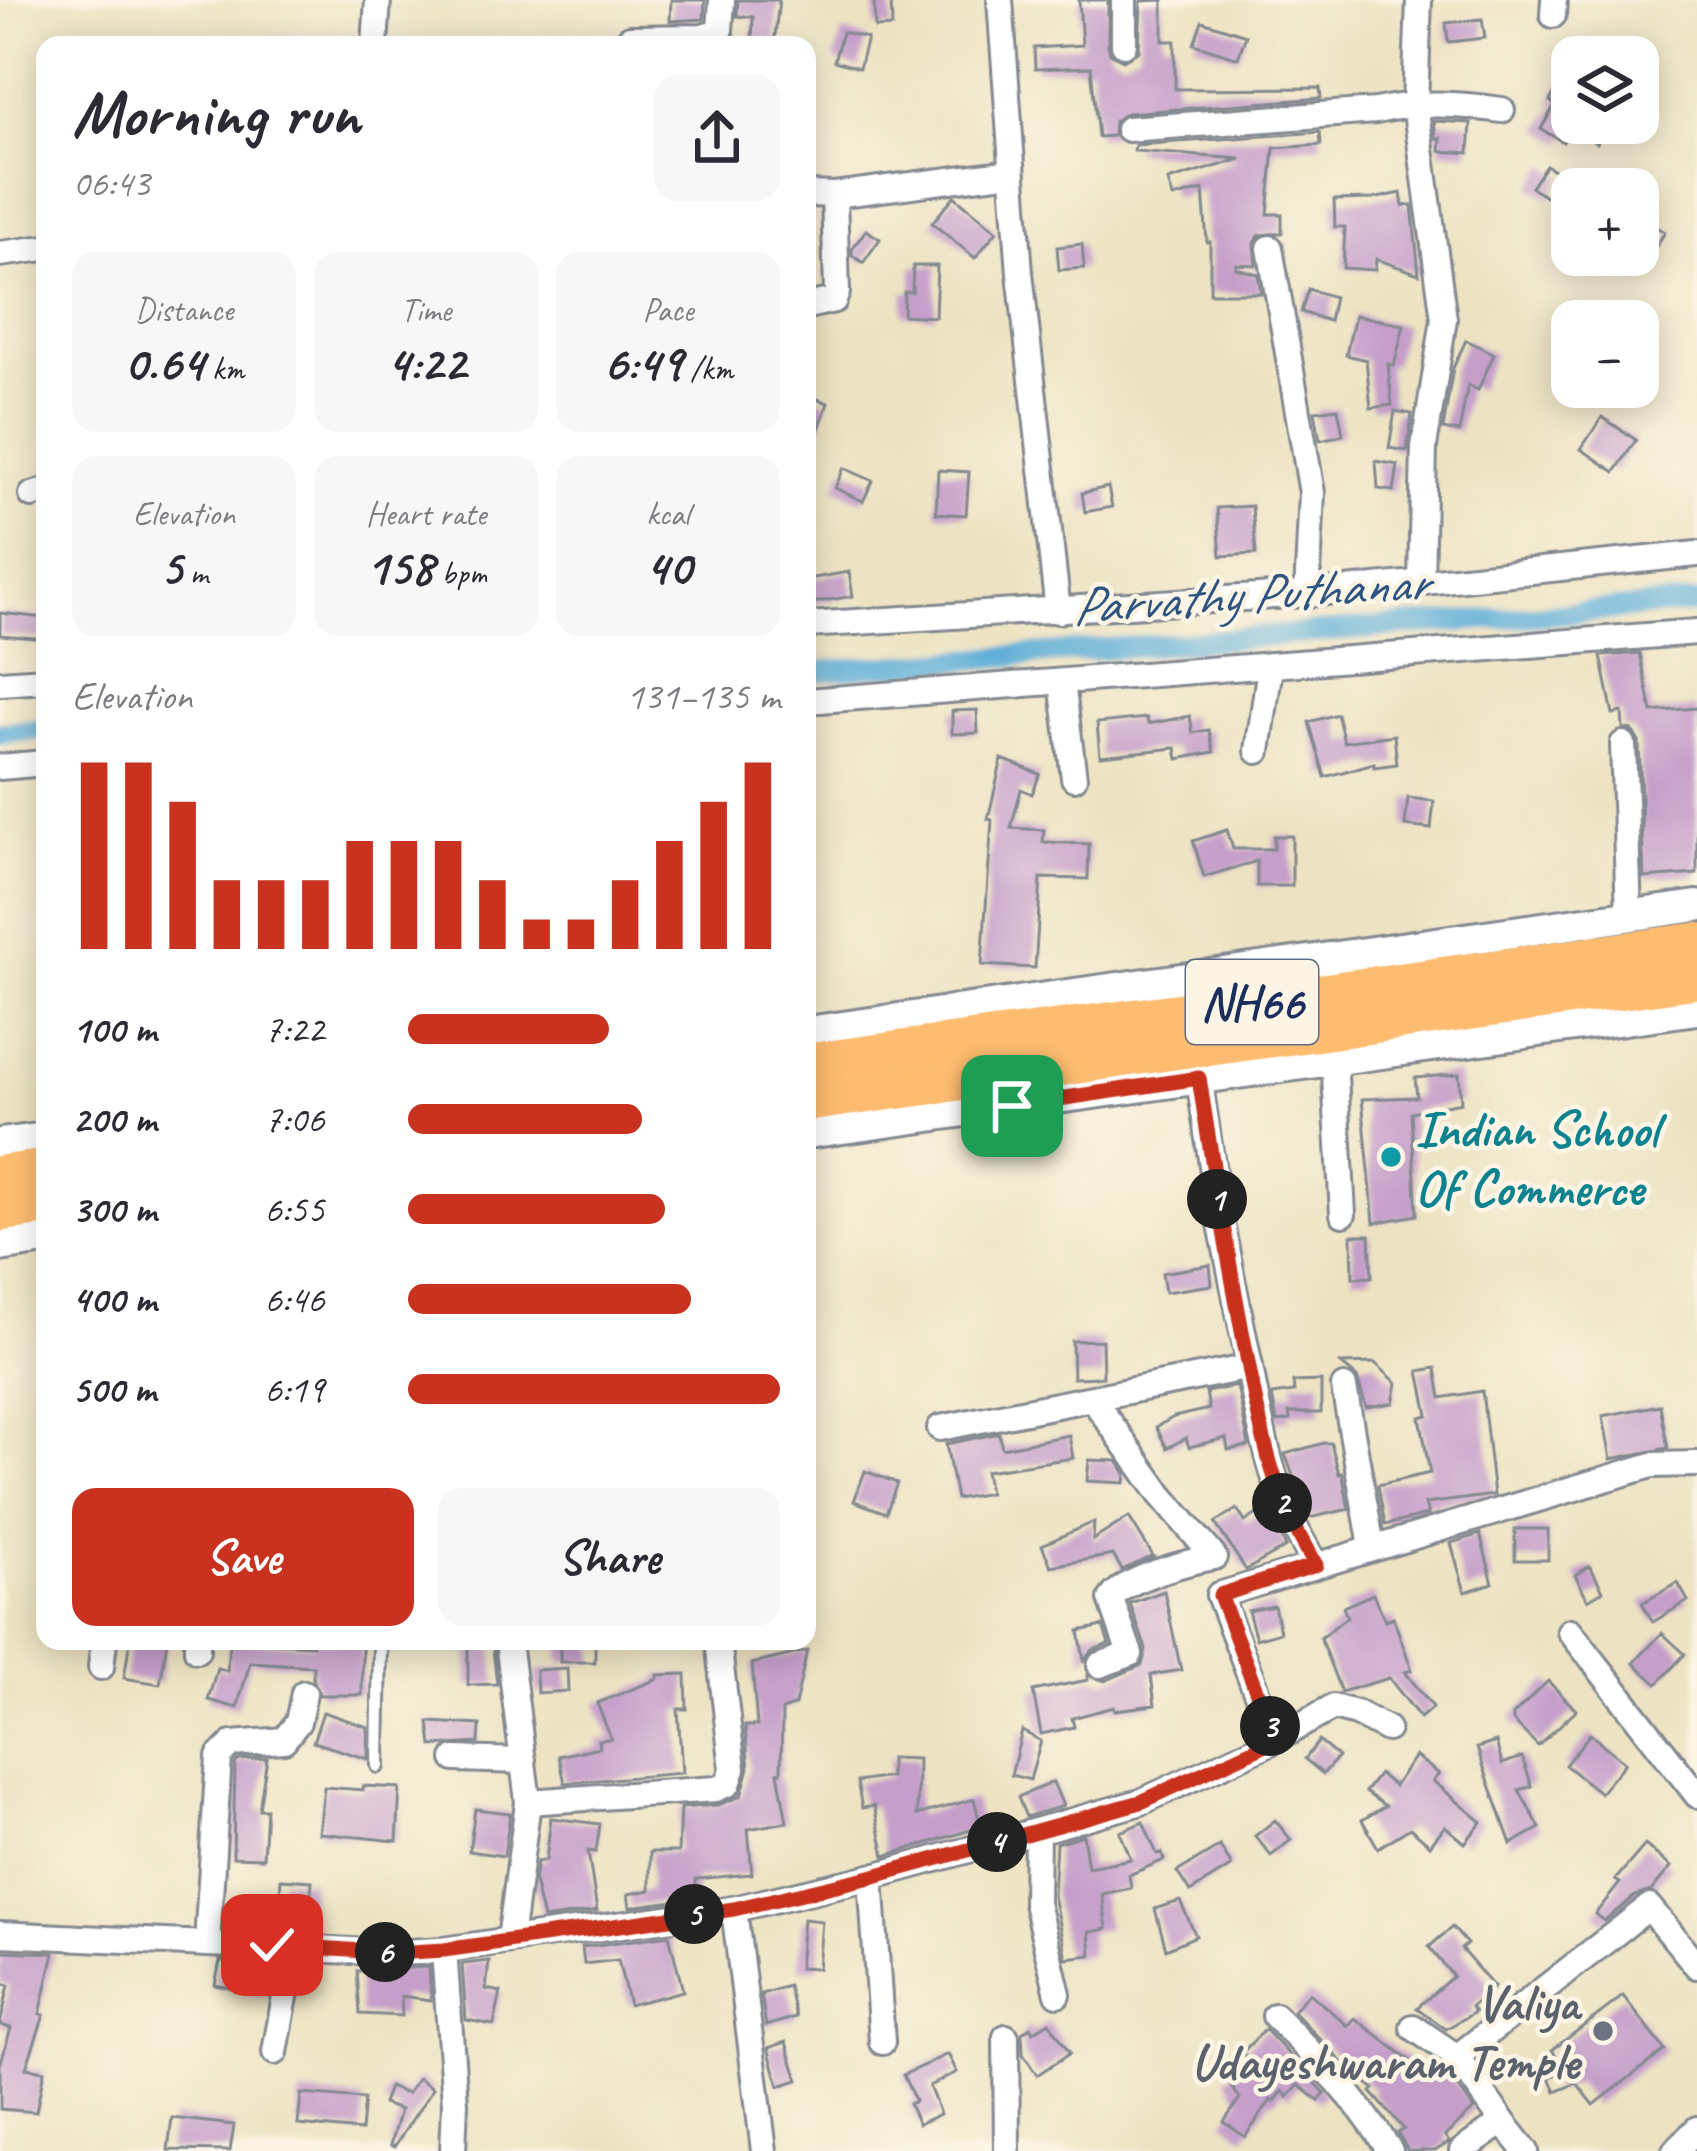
<!DOCTYPE html>
<meta charset="utf-8">
<style>
:root{--surface:#fff;--page:#f7f7f7;--text:#2b2b33;--muted:#7c7c81;--accent:#c8321e}
body{margin:0;font-family:Caveat,sans-serif;background:var(--page);color:var(--text);height:100vh;display:flex;flex-direction:column;font-size:45px;white-space:nowrap}
*{box-sizing:border-box;margin:0}
p{font-size:39px;color:var(--muted)}
.icon{flex:none;width:66px;height:66px;fill:none;stroke:currentColor;stroke-width:2;stroke-linecap:round;stroke-linejoin:round}
.map{position:relative;flex:1;overflow:hidden}
.details{position:absolute;left:36px;top:36px;width:780px;height:1614px;display:flex;flex-direction:column;background:var(--surface);border-radius:24px;box-shadow:0 6px 30px #0003}
.details>*{flex:none}
.tools{position:absolute;left:1551px;top:36px;display:grid;gap:24px}
.tools a{display:grid;place-items:center;width:108px;height:108px;border-radius:24px;background:var(--surface);box-shadow:0 6px 30px #0003;font-size:60px}
.pin{position:absolute;display:grid;place-items:center;width:102px;height:102px;color:#fff;margin:-51px;border-radius:24px;box-shadow:0 6px 18px #0006}
.km{position:absolute;width:60px;height:60px;margin:-30px;border-radius:50%;background:#222;color:#fff;font-size:33px;line-height:60px;text-align:center}
.round{display:grid;place-items:center;flex:none;width:126px;height:126px;border-radius:24px;background:var(--page)}
.overview{display:flex;align-items:center;justify-content:space-between;height:204px;padding:0 36px}
h1{font-size:66px;font-weight:700;line-height:90px}
.figures{display:grid;grid-template-columns:repeat(3,1fr);gap:18px;height:204px;padding:12px 36px}
.figures div{display:grid;align-content:center;border-radius:24px;background:var(--page);text-align:center}
.figures b{font-size:51px;font-weight:700}
.figures small{font-size:33px;font-weight:400}
.figures p{font-size:33px}
.chart{height:336px;padding:24px 36px}
.chart p{display:flex;justify-content:space-between}
.chart svg{width:100%;height:216px;margin-top:12px;stroke:var(--accent);stroke-width:6}
.primary-button{display:flex;gap:24px;margin-top:auto;padding:24px 36px}
.primary-button a{flex:1;height:138px;border-radius:24px;background:var(--accent);color:#fff;font-size:48px;font-weight:700;line-height:138px;text-align:center}
.primary-button a+a{background:var(--page);color:var(--text)}
ul{padding:0 36px;list-style:none;font-size:39px}
li{display:grid;grid-template-columns:192px 144px 1fr;align-items:center;height:90px}
li i{height:30px;border-radius:15px;background:var(--accent)}
.map>svg:first-child{display:block}
.lines{fill:none;stroke-linecap:round;stroke-linejoin:round}
.canal{stroke:#5cadd7;stroke-width:21}
.building{fill:#c59eca}
.service-casing{stroke:#848990;stroke-width:18}
.minor-casing{stroke:#848990;stroke-width:30}
.tertiary-casing{stroke:#848990;stroke-width:36}
.trunk-casing{stroke:#848990;stroke-width:45}
.service{stroke:#fff;stroke-width:12}
.minor{stroke:#fff;stroke-width:24}
.tertiary{stroke:#fff;stroke-width:30}
.trunk{stroke:#fdbc6f;stroke-width:39}
.route-casing{stroke:#fff;stroke-width:24}
.route{stroke:#c8321e;stroke-width:15}
.culture-dot{fill:#0f9aa8;stroke:#fcf5e5;stroke-width:4.5}
.worship-dot{fill:#6b7280;stroke:#fcf5e5;stroke-width:4.5}
.labels{text-anchor:middle;stroke-width:9;stroke-linejoin:round;paint-order:stroke}
.shield{fill:#fcf5e5;stroke:#5e6a86;stroke-width:3}
.shield-label{font-size:48px;font-weight:bold;fill:#1b2f5e}
.culture-label{font-size:51px;font-weight:bold;fill:#0d838f;stroke:#fcf5e5;text-anchor:start}
.worship-label{font-size:51px;font-weight:bold;fill:#5b616d;stroke:#fcf5e5;text-anchor:end}
.water-label{font-size:54px;font-style:italic;fill:#2e5582;stroke:#fcf5e5}
</style>
<div class="map">
<svg width="1697" height="2151" viewBox="0 0 1697 2151">
<rect width="100%" height="100%" fill="#fcf5e5"/>
<filter id="ink" filterUnits="userSpaceOnUse"><feTurbulence type="fractalNoise" baseFrequency=".00833" numOctaves="2"/><feDisplacementMap in="SourceGraphic" scale="24" xChannelSelector="R" yChannelSelector="G"/><feConvolveMatrix kernelMatrix="1 2 1 2 8 2 1 2 1" color-interpolation-filters="sRGB"/></filter>
<filter id="wash" filterUnits="userSpaceOnUse"><feTurbulence type="fractalNoise" baseFrequency=".004" numOctaves="4" result="noise"/><feDisplacementMap in="SourceGraphic" scale="48" xChannelSelector="R" yChannelSelector="G"/><feGaussianBlur stdDeviation="2.7" result="paint"/><feColorMatrix in="noise" values="0 0 0 0 0 0 0 0 0 0 0 0 0 0 0 0 0 1.4 0 .05"/><feComposite in="paint" operator="in"/></filter>
<g filter="url(#wash)">
<rect width="100%" height="100%" fill="#ede3c2"/>
<g class="lines">
<g class="canal">
<path d="M807,672L1697,603"/>
<path d="M0,733L45,729"/>
</g>
</g>
<g id="blocks">
<g class="building">
<path d="M671,0H705L704,19L670,21Z"/>
<path d="M738,0H779L774,45H752L753,17L737,16Z"/>
<path d="M874,0H891L892,27L875,28Z"/>
<path d="M1079,0H1108V45L1110,53L1123,60L1139,51L1141,1L1163,0V41H1175V89L1320,88L1321,98L1127,113L1114,121L1113,136L1098,137L1091,67L1035,69L1034,48L1082,45Z"/>
<path d="M1482,19L1485,38L1448,42L1446,23Z"/>
<path d="M1202,21L1246,35L1238,58L1194,44Z"/>
<path d="M842,32L867,38L859,68L834,61Z"/>
<path d="M1572,64V123H1609L1597,143L1571,128L1563,142L1541,129L1555,105L1550,101Z"/>
<path d="M1434,121L1471,123L1469,153L1440,151L1441,138H1436Z"/>
<path d="M1320,132L1321,145L1274,148L1268,214H1282V233L1260,235L1254,243L1256,265L1236,264V268L1258,274L1261,293H1210V242H1207L1203,190L1173,198L1168,181L1241,159L1134,151L1135,145Z"/>
<path d="M1546,165L1563,176L1549,198L1531,187Z"/>
<path d="M1401,193L1403,206L1412,205L1419,274L1376,259L1375,270L1343,268L1345,227H1335L1334,200L1373,199Z"/>
<path d="M954,196L997,231L975,258L932,223Z"/>
<path d="M1638,216L1665,232L1651,254L1638,247Z"/>
<path d="M866,230L880,239L863,263L852,255V249Z"/>
<path d="M1082,244L1084,268L1059,270L1057,247Z"/>
<path d="M913,266H937L935,317L903,315L904,292H912Z"/>
<path d="M1308,289L1334,297L1329,321L1301,312Z"/>
<path d="M1355,315L1404,325L1394,366L1388,364L1392,405L1371,408L1366,360L1346,355Z"/>
<path d="M1466,340L1494,354L1478,390L1468,385L1459,432L1443,429L1453,368Z"/>
<path d="M807,395L828,403L810,455H807Z"/>
<path d="M1338,408L1343,435L1320,440L1315,411Z"/>
<path d="M1395,411L1412,414L1407,451L1389,448Z"/>
<path d="M1602,417L1636,440L1615,472L1581,449Z"/>
<path d="M1376,461L1398,465L1394,491L1378,489Z"/>
<path d="M844,468L873,481L863,501L835,488Z"/>
<path d="M938,470L969,472L966,515L936,513Z"/>
<path d="M1108,487L1112,507L1085,512L1082,493Z"/>
<path d="M1252,506L1256,554L1221,556L1217,508Z"/>
<path d="M849,572L853,596L812,603L808,579Z"/>
<path d="M0,613L45,618V639L0,635Z"/>
<path d="M1640,653L1652,712L1697,708V874L1644,878L1639,742L1632,730L1623,728L1622,712L1613,714L1601,656Z"/>
<path d="M977,710L978,733L952,734V711Z"/>
<path d="M1337,714L1344,742L1394,735L1397,764L1374,767V763L1325,777L1309,722Z"/>
<path d="M1190,716L1193,733L1209,730L1214,752L1178,759L1176,748L1100,756L1097,723L1147,718L1148,724Z"/>
<path d="M1002,759L1040,774L1032,794L1021,789L1011,828L1044,830L1043,842L1089,844L1088,879L1041,878L1035,968L982,965L992,820L988,819Z"/>
<path d="M1408,798L1434,801L1431,829L1405,826Z"/>
<path d="M1227,830L1233,849H1274V836H1292V886H1257V861L1204,877L1193,841Z"/>
<path d="M1459,1074L1461,1102L1411,1112L1417,1215L1374,1223L1362,1099L1417,1097L1415,1078Z"/>
<path d="M1352,1235H1370L1372,1277L1353,1278Z"/>
<path d="M1210,1265L1212,1285L1165,1292L1162,1273Z"/>
<path d="M1102,1340L1103,1377L1073,1378L1072,1341Z"/>
<path d="M1375,1363L1397,1383L1393,1403L1366,1407L1357,1377L1341,1364Z"/>
<path d="M1436,1368L1441,1398L1482,1391L1494,1495L1425,1504L1428,1515L1385,1525L1378,1485L1430,1473L1420,1417L1428,1415L1419,1371Z"/>
<path d="M1321,1381V1413H1289L1290,1420L1277,1422L1272,1395L1294,1392L1293,1382Z"/>
<path d="M1237,1386L1249,1446L1228,1450L1226,1438L1189,1447L1186,1438L1167,1448L1156,1427L1174,1417L1209,1409L1206,1392Z"/>
<path d="M1660,1405L1668,1448L1611,1459L1603,1416Z"/>
<path d="M999,1433L1002,1448L1069,1435L1073,1458L985,1471L989,1493L956,1499L946,1444Z"/>
<path d="M1324,1443H1331L1339,1474L1342,1473L1349,1509L1309,1518L1285,1454Z"/>
<path d="M1089,1460L1117,1461L1126,1473L1125,1483L1087,1481Z"/>
<path d="M865,1471L897,1483L886,1513L854,1501Z"/>
<path d="M1268,1507L1286,1547L1246,1570L1215,1523L1237,1509L1245,1522Z"/>
<path d="M1129,1517L1153,1556L1122,1570L1113,1555L1051,1566L1042,1545L1094,1522L1093,1540Z"/>
<rect x="1515" y="1529" width="33" height="31"/>
<path d="M1480,1534L1493,1583L1465,1592L1451,1543Z"/>
<path d="M1590,1566L1603,1591L1588,1600L1575,1575Z"/>
<path d="M1678,1583L1688,1601L1653,1622L1642,1603Z"/>
<path d="M1164,1591L1181,1670L1151,1675L1155,1705L1115,1710L1114,1707L1072,1718L1074,1727L1041,1734L1033,1691L1088,1680V1675L1105,1681L1142,1665L1146,1649L1130,1603Z"/>
<path d="M1373,1594L1385,1620L1393,1617L1412,1670L1405,1672L1433,1707L1420,1718L1389,1678L1341,1692L1320,1638L1347,1617L1343,1607Z"/>
<path d="M1274,1606L1280,1632L1256,1639L1248,1611Z"/>
<path d="M1103,1626L1109,1644L1093,1650L1084,1660L1079,1631Z"/>
<path d="M1662,1633L1685,1654L1657,1684L1634,1663Z"/>
<path d="M130,1641H167L160,1684L124,1678Z"/>
<path d="M229,1641L313,1645V1641H362V1695H320L313,1679V1666L250,1662L237,1708L208,1700L217,1668L227,1671Z"/>
<path d="M468,1641H492L497,1684L468,1685Z"/>
<rect x="560" y="1641" width="35" height="21"/>
<path d="M807,1651L795,1705L782,1710L781,1772H778L787,1822L748,1829L752,1874L696,1879V1898L630,1907L628,1894L650,1890V1852H678L680,1808L718,1805L741,1796L749,1768L745,1726H757L752,1664Z"/>
<path d="M567,1668L568,1691L537,1693L536,1670Z"/>
<path d="M686,1674L687,1709H678L682,1773L565,1783L559,1756L599,1747L598,1740L611,1739L597,1703L658,1679V1675Z"/>
<path d="M1548,1681L1576,1710L1538,1746L1513,1721V1715Z"/>
<path d="M323,1712L368,1727V1759L313,1742Z"/>
<path d="M429,1722L480,1725L479,1743L432,1746Z"/>
<path d="M1022,1731L1041,1741L1030,1780L1011,1775Z"/>
<path d="M1590,1734L1625,1763L1600,1793L1565,1765Z"/>
<path d="M1319,1741L1338,1757L1323,1774L1305,1759Z"/>
<path d="M1496,1742L1502,1764L1522,1757L1532,1786L1519,1790L1540,1828L1511,1844L1477,1748Z"/>
<path d="M1415,1756L1439,1774L1433,1781L1482,1822L1465,1843L1445,1826L1430,1845L1410,1828L1378,1848L1362,1820L1385,1806L1365,1792L1379,1774L1394,1786Z"/>
<path d="M267,1758L259,1809H266L263,1858L233,1857L235,1764L239,1760Z"/>
<path d="M890,1758L918,1759L917,1815L974,1799L981,1827L885,1856L874,1806L862,1808L857,1782L890,1777Z"/>
<path d="M1053,1782L1063,1806L1026,1817L1018,1797Z"/>
<path d="M363,1786L400,1788L397,1841L319,1833L324,1787L363,1790Z"/>
<path d="M475,1809L510,1813L504,1856L469,1851Z"/>
<path d="M551,1818L600,1824L596,1852L588,1851L597,1911L543,1919L534,1881L537,1862L546,1860Z"/>
<path d="M1275,1820L1291,1840L1271,1856L1255,1836Z"/>
<path d="M1143,1822L1157,1854L1162,1853L1164,1860L1129,1875L1131,1888L1102,1894L1107,1929L1089,1932L1091,1955L1066,1958L1053,1895L1056,1843L1083,1835L1088,1867L1131,1859L1120,1832Z"/>
<path d="M1645,1845L1671,1867L1651,1891L1635,1896L1604,1921L1595,1914L1620,1883L1615,1880Z"/>
<path d="M1220,1846L1232,1866L1190,1892L1177,1872Z"/>
<path d="M281,1879L312,1881L308,1930L278,1928Z"/>
<path d="M1180,1901L1196,1936L1166,1949L1155,1909Z"/>
<path d="M803,1919L822,1921L818,1969L799,1968Z"/>
<path d="M1452,1927L1467,1944L1461,1949L1494,1987L1471,2007L1475,2012L1446,2029L1417,2008L1453,1976L1429,1947Z"/>
<path d="M669,1935L683,1991L629,2005L618,1960L584,1964L582,1947Z"/>
<path d="M1,1951L54,1953L40,2014L44,2015L26,2068L44,2071L36,2112L0,2109V2065L11,2028L0,2025L9,1985L0,1983Z"/>
<path d="M220,1961L272,1964L265,1995L215,1985Z"/>
<path d="M489,1961L486,1989L501,1992L494,2025L466,2020L462,1964Z"/>
<path d="M429,1967L431,2000L401,1996L402,2016L360,2014L357,1971Z"/>
<path d="M788,1986L796,2017L766,2026L761,1994Z"/>
<path d="M1309,1993L1348,2026L1355,2018L1422,2070L1432,2060L1445,2069L1474,2109L1445,2136L1449,2142L1435,2151H1408L1398,2133L1404,2129L1371,2092L1374,2089L1350,2070L1293,2011Z"/>
<path d="M1623,1996L1665,2050L1594,2105L1577,2083L1556,2092L1550,2077L1567,2070L1552,2050Z"/>
<path d="M1049,2022L1070,2053L1037,2075L1023,2054L1022,2033L1030,2027L1033,2032Z"/>
<path d="M1265,2029L1325,2093L1319,2101L1299,2085L1288,2097L1283,2091L1274,2102L1271,2100L1245,2137L1224,2122L1240,2099L1226,2078L1251,2061L1242,2053Z"/>
<path d="M786,2042L798,2080L779,2086L768,2048Z"/>
<path d="M948,2054L957,2072L929,2086L940,2114L918,2124L909,2104L915,2101L903,2075Z"/>
<path d="M418,2078L433,2088L394,2147L390,2145L400,2110L383,2104L389,2087L407,2094Z"/>
<path d="M301,2094L364,2099L361,2131L298,2125Z"/>
<path d="M172,2118L234,2125L230,2151L168,2150Z"/>
</g>
</g>
</g>
<g filter="url(#ink)">
<use href="#blocks" fill-opacity="0" stroke="#848990" stroke-width="3"/>
<g class="lines">
<defs>
<path id="service" d="M378,1766L380,1641"/>
<g id="minor">
<path d="M1000,0L1020,273L1058,611"/>
<path d="M1419,0L1415,104L1444,319L1424,447L1421,582"/>
<path d="M1553,15L1554,0"/>
<path d="M1124,44V0"/>
<path d="M375,45L378,0"/>
<path d="M625,45L630,38L702,37L720,32"/>
<path d="M719,45L722,0"/>
<path d="M1128,129L1376,111C1418,101 1459,104 1502,110"/>
<path d="M807,194L834,195L837,292L834,300L807,306"/>
<path d="M834,195L1012,172"/>
<path d="M1270,248L1312,493L1307,594"/>
<path d="M0,254L45,248"/>
<path d="M32,495L45,491"/>
<path d="M807,625L1307,594L1697,554"/>
<path d="M1062,682L1074,778"/>
<path d="M0,683L45,680"/>
<path d="M807,701L1697,632"/>
<path d="M1623,744L1629,915"/>
<path d="M1258,751L1270,667"/>
<path d="M0,767L45,763"/>
<path d="M1334,1058L1343,1214"/>
<path d="M1250,1367C1265,1447 1272,1494 1316,1565"/>
<path d="M1344,1387L1372,1547"/>
<path d="M1093,1399L1161,1495L1214,1557C1190,1561 1122,1579 1111,1599L1130,1654L1100,1665"/>
<path d="M940,1428L1250,1367L1220,1219L1199,1078"/>
<path d="M1570,1631L1697,1795"/>
<path d="M197,1650V1641"/>
<path d="M101,1667L104,1641"/>
<path d="M1275,1740L1333,1707L1356,1713L1387,1729"/>
<path d="M455,1759L523,1761"/>
<path d="M528,1802L716,1789L728,1784L733,1769L719,1649"/>
<path d="M1037,1831L1036,1903L1058,1994"/>
<path d="M871,1877L882,2042"/>
<path d="M734,1909L764,2151"/>
<path d="M0,1934L394,1953L444,1950L510,1940L528,1802L508,1641"/>
<path d="M510,1940L734,1909L871,1877L1141,1802L1275,1740L1219,1595L1652,1465L1697,1464"/>
<path d="M207,1943L219,1757L232,1744L284,1740L298,1722L304,1693"/>
<path d="M444,1950L455,2103L453,2151"/>
<path d="M1275,2016C1317,2058 1358,2100 1390,2151"/>
<path d="M1413,2027L1457,2057"/>
<path d="M1006,2037L1007,2151"/>
<path d="M275,2052L294,1947"/>
<path d="M1503,2122L1526,2151"/>
<path d="M1462,2151L1503,2122L1457,2057L1649,1907L1697,1966"/>
<path d="M1675,2151L1697,2129"/>
</g>
<g id="tertiary">
<path d="M807,1032L1697,906"/>
<path d="M807,1133L1697,1009"/>
<path d="M0,1144L45,1138"/>
<path d="M0,1246L45,1239"/>
</g>
<g id="trunk">
<path d="M807,1063L1697,942"/>
<path d="M807,1102L1697,979"/>
<path d="M0,1175L45,1169"/>
<path d="M0,1212L45,1206"/>
</g>
</defs>
<use href="#service" class="service-casing"/>
<use href="#minor" class="minor-casing"/>
<use href="#tertiary" class="tertiary-casing"/>
<use href="#trunk" class="trunk-casing"/>
<use href="#service" class="service"/>
<use href="#minor" class="minor"/>
<use href="#tertiary" class="tertiary"/>
<use href="#trunk" class="trunk"/>
</g>
</g>
<g class="lines" filter="url(#ink)">
<defs>
<path id="route" d="M272,1945L394,1953L444,1950L734,1909L871,1877L1141,1802L1275,1740L1220,1595L1316,1565C1266,1484 1260,1422 1242,1331C1226,1247 1212,1162 1199,1078L1012,1106"/>
</defs>
<use href="#route" class="route-casing"/>
<use href="#route" class="route"/>
</g>
<circle class="culture-dot" cx="1391" cy="1157" r="12"/>
<circle class="worship-dot" cx="1603" cy="2031" r="12"/>
<g class="labels">
<rect class="shield" x="1186" y="960" width="132" height="84" rx="9"/>
<g class="shield-label">
<text x="1252" y="1019">NH66</text>
</g>
<g class="culture-label">
<text x="1415" y="1146">Indian School<tspan x="1415" dy="59">Of Commerce</tspan></text>
</g>
<g class="worship-label">
<text x="1579" y="2020">Valiya<tspan x="1579" dy="59">Udayeshwaram Temple</tspan></text>
</g>
<g class="water-label">
<text transform="translate(1249 593) rotate(-4)" y="19">Parvathy Puthanar</text>
</g>
</g>
</svg>
<div class="tools">
<a><svg class="icon" aria-label="layers" viewBox="0 0 24 24"><path d="M12 4l9 5-9 5-9-5zM3 14l9 5 9-5"/></svg></a>
<a>+</a>
<a>−</a>
</div>
<div class="pin" style="left:1012px;top:1106px;background:#1e9e55"><svg class="icon" aria-label="arrive" viewBox="0 0 24 24"><path d="M6 21V4h12l-3 4 3 4H6"/></svg></div>
<div class="pin" style="left:272px;top:1945px;background:#d93025"><svg class="icon" aria-label="check" viewBox="0 0 24 24"><path d="M5 12l5 5 9-10"/></svg></div>
<b class="km" style="left:1217px;top:1199px">1</b>
<b class="km" style="left:1282px;top:1503px">2</b>
<b class="km" style="left:1270px;top:1726px">3</b>
<b class="km" style="left:997px;top:1842px">4</b>
<b class="km" style="left:694px;top:1914px">5</b>
<b class="km" style="left:385px;top:1952px">6</b>
<section class="details">
<div class="overview"><div><h1>Morning run</h1><p>06:43</p></div><a class="round"><svg class="icon" aria-label="share" viewBox="0 0 24 24"><path d="M12 15V3M7 8l5-5 5 5M5 13v7h14v-7"/></svg></a></div>
<div class="figures">
<div><p>Distance</p><b>0.64<small> km</small></b></div>
<div><p>Time</p><b>4:22</b></div>
<div><p>Pace</p><b>6:49<small> /km</small></b></div>
</div>
<div class="figures">
<div><p>Elevation</p><b>5<small> m</small></b></div>
<div><p>Heart rate</p><b>158<small> bpm</small></b></div>
<div><p>kcal</p><b>40</b></div>
</div>
<div class="chart"><p><span>Elevation</span>131–135 m</p>
<svg viewBox="0 0 160 44" preserveAspectRatio="none"><path d="M5 44V6M15 44V6M25 44V14M35 44V30M45 44V30M55 44V30M65 44V22M75 44V22M85 44V22M95 44V30M105 44V38M115 44V38M125 44V30M135 44V22M145 44V14M155 44V6"/></svg>
</div>
<ul>
<li><b>100 m</b>7:22<i style="width:54%"></i></li>
<li><b>200 m</b>7:06<i style="width:63%"></i></li>
<li><b>300 m</b>6:55<i style="width:69%"></i></li>
<li><b>400 m</b>6:46<i style="width:76%"></i></li>
<li><b>500 m</b>6:19<i style="width:100%"></i></li>
</ul>
<div class="primary-button"><a>Save</a><a>Share</a></div>
</section>
</div>
